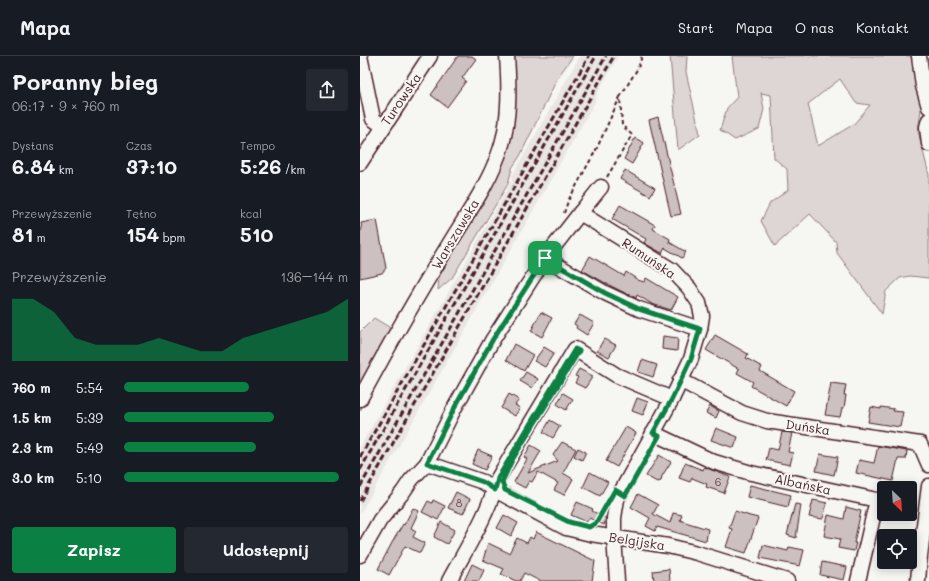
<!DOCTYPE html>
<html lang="pl">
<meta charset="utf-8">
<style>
:root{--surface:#171b24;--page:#242831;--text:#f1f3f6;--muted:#9ea1a6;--line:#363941;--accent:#0b8043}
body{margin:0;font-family:Mali,sans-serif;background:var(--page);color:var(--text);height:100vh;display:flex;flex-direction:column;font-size:15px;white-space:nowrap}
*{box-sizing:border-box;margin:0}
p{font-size:13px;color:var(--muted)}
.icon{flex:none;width:22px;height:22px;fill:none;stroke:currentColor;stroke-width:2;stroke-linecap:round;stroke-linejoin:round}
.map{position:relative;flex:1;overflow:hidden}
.sheet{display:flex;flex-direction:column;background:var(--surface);width:360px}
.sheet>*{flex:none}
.needle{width:26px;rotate:155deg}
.tools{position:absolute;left:517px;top:425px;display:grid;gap:8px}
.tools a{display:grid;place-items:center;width:40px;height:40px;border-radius:4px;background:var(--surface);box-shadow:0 2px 10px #0003;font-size:20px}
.pin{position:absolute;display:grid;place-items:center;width:34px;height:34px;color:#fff;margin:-17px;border-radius:8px;box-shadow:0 2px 6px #0006}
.round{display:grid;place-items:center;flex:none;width:42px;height:42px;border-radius:4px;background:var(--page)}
.head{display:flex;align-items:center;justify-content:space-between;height:68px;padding:0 12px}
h1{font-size:22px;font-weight:800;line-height:30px}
.stats{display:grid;grid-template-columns:repeat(3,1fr);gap:6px;height:68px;padding:4px 12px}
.stats div{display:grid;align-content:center}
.stats b{font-size:20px;font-weight:800}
.stats small{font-size:11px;font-weight:400}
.stats p{font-size:11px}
.chart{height:112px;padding:8px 12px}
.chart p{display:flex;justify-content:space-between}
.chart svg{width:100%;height:72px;margin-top:4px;fill:var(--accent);opacity:.7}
.primary-button{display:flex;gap:8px;margin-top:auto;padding:8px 12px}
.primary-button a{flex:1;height:46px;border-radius:4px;background:var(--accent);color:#fff;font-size:16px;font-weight:800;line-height:46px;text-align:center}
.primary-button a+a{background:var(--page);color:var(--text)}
ul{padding:0 12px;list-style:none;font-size:13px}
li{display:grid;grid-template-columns:64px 48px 1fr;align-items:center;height:30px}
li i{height:10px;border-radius:5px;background:var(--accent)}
header{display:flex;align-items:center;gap:24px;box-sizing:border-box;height:56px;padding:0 20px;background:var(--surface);border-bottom:1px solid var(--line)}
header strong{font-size:19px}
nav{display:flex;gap:22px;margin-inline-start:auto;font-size:14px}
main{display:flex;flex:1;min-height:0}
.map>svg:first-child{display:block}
.built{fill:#e9e6e3}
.green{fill:#ddd6d5;stroke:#947a80;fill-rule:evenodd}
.building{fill:#ccc1c0;stroke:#4a1f2b}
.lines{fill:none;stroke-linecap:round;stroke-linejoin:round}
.minor-casing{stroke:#4a1f2b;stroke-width:17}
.path{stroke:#4a1f2b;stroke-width:2;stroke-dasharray:4 3;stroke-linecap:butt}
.minor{stroke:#f6f6f2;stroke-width:14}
.rail{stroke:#4a1f2b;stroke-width:3;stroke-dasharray:6 3;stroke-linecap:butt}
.route-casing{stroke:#fff;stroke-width:8}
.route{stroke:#0b8043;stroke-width:5}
.labels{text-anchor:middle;stroke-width:4;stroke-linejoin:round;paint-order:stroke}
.number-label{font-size:11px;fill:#6a4850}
.street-label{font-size:13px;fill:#4a1f2b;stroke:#f6f6f2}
</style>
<header>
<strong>Mapa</strong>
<nav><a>Start</a><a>Mapa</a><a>O nas</a><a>Kontakt</a></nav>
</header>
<main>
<section class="sheet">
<div class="head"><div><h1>Poranny bieg</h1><p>06:17 · 9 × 760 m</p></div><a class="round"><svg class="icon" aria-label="share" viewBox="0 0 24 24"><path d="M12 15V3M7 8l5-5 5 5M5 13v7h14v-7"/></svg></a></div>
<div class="stats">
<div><p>Dystans</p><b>6.84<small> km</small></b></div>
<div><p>Czas</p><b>37:10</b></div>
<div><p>Tempo</p><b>5:26<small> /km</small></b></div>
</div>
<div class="stats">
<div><p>Przewyższenie</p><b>81<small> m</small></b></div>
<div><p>Tętno</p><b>154<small> bpm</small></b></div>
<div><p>kcal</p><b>510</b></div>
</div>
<div class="chart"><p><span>Przewyższenie</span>136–144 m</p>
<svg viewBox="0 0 160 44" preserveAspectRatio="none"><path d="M0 44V6L10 6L20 14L30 30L40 34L50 34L60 34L70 30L80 34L90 38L100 38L110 30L120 26L130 22L140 18L150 14L160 6V44z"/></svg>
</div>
<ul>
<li><b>760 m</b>5:54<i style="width:56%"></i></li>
<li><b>1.5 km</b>5:39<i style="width:67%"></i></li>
<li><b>2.3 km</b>5:49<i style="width:59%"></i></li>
<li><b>3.0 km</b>5:10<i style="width:96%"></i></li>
</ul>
<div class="primary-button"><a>Zapisz</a><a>Udostępnij</a></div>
</section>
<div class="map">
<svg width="569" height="525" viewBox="0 0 569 525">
<rect width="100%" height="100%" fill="#f6f6f2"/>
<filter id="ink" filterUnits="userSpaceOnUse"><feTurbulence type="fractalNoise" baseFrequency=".025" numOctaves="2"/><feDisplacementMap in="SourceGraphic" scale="8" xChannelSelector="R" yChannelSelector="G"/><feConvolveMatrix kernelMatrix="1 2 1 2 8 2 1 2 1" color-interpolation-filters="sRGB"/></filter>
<g filter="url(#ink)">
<path class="built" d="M220,0H258L237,38L235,46L0,458V391L152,125V120Z"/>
<g class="green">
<path d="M155,0H213L198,21L160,100L152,112L148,128L92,222L78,234L79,221L125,139L149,93Z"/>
<path d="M310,0H327L326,16L340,78L318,94Z"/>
<path d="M372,0H551L556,30L563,39L558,75L569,119V222L550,220L540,222L526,235L522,258L477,197L476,186L450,158L415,190L401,165L410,147L428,134L427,113L414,102L411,39L401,37L404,53L399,73L375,84L360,74L367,52L377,41ZM480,23L496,47L510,49L494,68L458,90L448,48Z"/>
<path d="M14,262L42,279L0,355V276Z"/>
</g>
<g class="building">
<path d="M98,0H112L116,3L102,22L106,25L87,51L71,39Z"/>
<path d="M298,61L321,158L311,160L289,64Z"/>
<path d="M275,82L284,87L272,108L264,103Z"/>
<path d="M265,114L295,132L290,140L260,123Z"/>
<path d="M260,149L295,169L293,173L310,183L309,186L326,196L322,202L305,192L302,197L284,187L286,183L252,163Z"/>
<path d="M17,164L26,212L22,217L0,222V175L2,174L1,167Z"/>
<path d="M230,200L264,220L266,216L278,224L284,226L286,222L318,241L311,254L292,248L277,239L276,242L269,238V239L249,229L222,214Z"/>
<path d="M181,256L192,262L182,281L171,275Z"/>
<path d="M220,259L234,267L227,279L216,272L217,270L214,268Z"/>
<path d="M355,279L388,298L386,302L402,311L400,315L434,335L426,350L391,330L393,326L377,317L379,313L346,294Z"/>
<path d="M303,280L318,282L317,295L302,293Z"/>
<path d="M244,283L256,289L249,301L237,295Z"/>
<path d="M154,288L173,299L164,315L146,304Z"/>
<path d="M184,291L194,297L185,311L174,305Z"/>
<path d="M282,304L297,309L293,321L278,316Z"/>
<path d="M219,313L233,320L225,332L215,327L218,321L215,320Z"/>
<path d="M166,316L178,323L172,332L160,325Z"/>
<path d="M471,327L486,329L484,339H486L484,352H482L480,361L465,359Z"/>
<path d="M203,337L213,343L206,354L197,348Z"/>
<path d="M149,338L159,344L155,349L160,352L155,360L141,352Z"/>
<path d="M277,342L288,346L283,359L272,355Z"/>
<path d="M350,350L359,355L356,362L346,357Z"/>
<path d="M511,351L521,353V351L534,353L533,355L543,356L540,371L508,366Z"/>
<path d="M190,364L200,370L193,382L183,376Z"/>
<path d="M266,371L276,377L257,411L246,405Z"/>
<path d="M356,372L378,381L374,392L351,384Z"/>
<path d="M422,376L432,377L428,396L433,397L430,409L406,404L409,392L418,394Z"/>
<path d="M202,386L216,393L203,417L213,423L204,439L194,434L198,427L178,416L172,426L169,425L165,432L154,426L167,403L164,401L171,389L181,395L168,417L198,405L193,399Z"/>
<path d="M518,390L547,395L546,403H538L533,425L496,417L499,404L514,407Z"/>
<path d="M218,392L226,396L222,404L214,400Z"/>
<path d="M118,394L132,400L125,414L112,408Z"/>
<path d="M460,398L478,401L474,419L456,415Z"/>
<path d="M299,399L311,406L302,420L301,425L297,426L286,420Z"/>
<path d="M325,407L343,414L344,411L370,421L364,437L346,431L347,428L332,422L330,426L319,422Z"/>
<path d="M230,416L248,426L240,440L223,431Z"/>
<path d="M390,429L431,439L428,451L387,441Z"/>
<path d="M96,436L110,443L103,458L88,452Z"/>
<path d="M278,438L298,449L293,458L310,467L313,457L322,459L320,464L325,466L348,473L346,485L297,471L295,475L286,470L290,462L271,451Z"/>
<path d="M73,444L85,450L78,464L62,456L68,445L72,447Z"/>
<path d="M453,444L467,447L463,463L449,461Z"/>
<path d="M217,446L233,453L232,455L246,462L244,469L229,462L227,466L211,459Z"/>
<path d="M435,448L441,449L436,482L427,479Z"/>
<path d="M486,451L501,455L494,487H496L494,495L478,492L480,483L464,480L468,459L484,463Z"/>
<path d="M53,452L59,455L51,472L56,475L53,481L65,487L60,497L45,490L29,519L18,513L33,485L43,468L44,469Z"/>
<path d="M375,455L390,460L398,462L386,497L366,491L372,473L369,472Z"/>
<path d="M144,459L158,467L151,480L137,472Z"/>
<path d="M81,466L95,474L87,488L74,481Z"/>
<path d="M176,476L235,505L232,525H180L164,517L160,525H156L141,518L144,513L123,504L128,487L149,497L157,482L167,487L170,481L173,483Z"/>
<path d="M403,489L428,495L429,491L444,494L440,510L400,502Z"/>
<path d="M462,506L487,511L484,524L460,519Z"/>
<path d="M112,508L124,514L119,525H104Z"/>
<path d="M309,513L310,525H294L293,515Z"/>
</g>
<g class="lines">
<defs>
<g id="minor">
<path d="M0,0L13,63L23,70"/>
<path d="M559,0L563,30L569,51"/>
<path d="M569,64L567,71L569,88"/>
<path d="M0,107L70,0"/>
<path d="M220,157L312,214L329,232L339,247L342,260L340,273L331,303L312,343L257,443L254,462V481L257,525"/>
<path d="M185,202L245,237L279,253L340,273"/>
<path d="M320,324L382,357L407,365L560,388L569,409"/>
<path d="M0,343C27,293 55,243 85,195C105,161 131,126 142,88C150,60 149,29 147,0"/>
<path d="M293,377L354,406L391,417L517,444L498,525"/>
<path d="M67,407L123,426L135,434L206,472L231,478L308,490L337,497L427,525"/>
<path d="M0,499L20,464L43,436L51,424L67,407L95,351L133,283L185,202L220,157L241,131"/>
<path d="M89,525C106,493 129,457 138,422L215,293L256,319L312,343"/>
<path d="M558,525L560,500L569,430"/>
</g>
</defs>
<use href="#minor" class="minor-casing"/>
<g class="path">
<path d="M247,121L272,79L262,69L260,41L278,12L282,0"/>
<path d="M204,157L208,145L237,92L260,41"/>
<path d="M236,467L242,456"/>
</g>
<use href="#minor" class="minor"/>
<g class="rail">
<path d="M0,401L229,0"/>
<path d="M0,414L236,0"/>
<path d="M0,431L246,0"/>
<path d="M0,445L254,0"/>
</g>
</g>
</g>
<g class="lines" filter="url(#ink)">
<defs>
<path id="route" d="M185,202L245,237L279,253L340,273L331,303L312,343L293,377L299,380L265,440L255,434L236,467L229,471L209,466L145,434L142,426L152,404L219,295L215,293L138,422L135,434L123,426L67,407L95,351L133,283Z"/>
</defs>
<use href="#route" class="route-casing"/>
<use href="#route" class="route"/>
</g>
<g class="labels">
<g class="number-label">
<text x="358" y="430">6</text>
<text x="99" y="451">8</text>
</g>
<g class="street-label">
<text transform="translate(41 43) rotate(-56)" y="5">Turowska</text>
<text transform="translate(95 178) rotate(-59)" y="5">Warszawska</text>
<text transform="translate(289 202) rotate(34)" y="5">Rumuńska</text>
<text transform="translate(448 371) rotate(8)" y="5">Duńska</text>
<text transform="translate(443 428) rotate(12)" y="5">Albańska</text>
<text transform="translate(277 485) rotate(9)" y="5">Belgijska</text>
</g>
</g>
</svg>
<div class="tools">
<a><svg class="needle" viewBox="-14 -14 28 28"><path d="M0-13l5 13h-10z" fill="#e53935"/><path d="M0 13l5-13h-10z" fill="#9ea1a6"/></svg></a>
<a><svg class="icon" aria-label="locate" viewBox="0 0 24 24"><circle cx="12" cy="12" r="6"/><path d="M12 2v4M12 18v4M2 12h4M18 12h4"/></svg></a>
</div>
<div class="pin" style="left:185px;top:202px;background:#1e9e55"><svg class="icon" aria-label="arrive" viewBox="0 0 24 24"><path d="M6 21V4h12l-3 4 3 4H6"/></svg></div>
</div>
</main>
